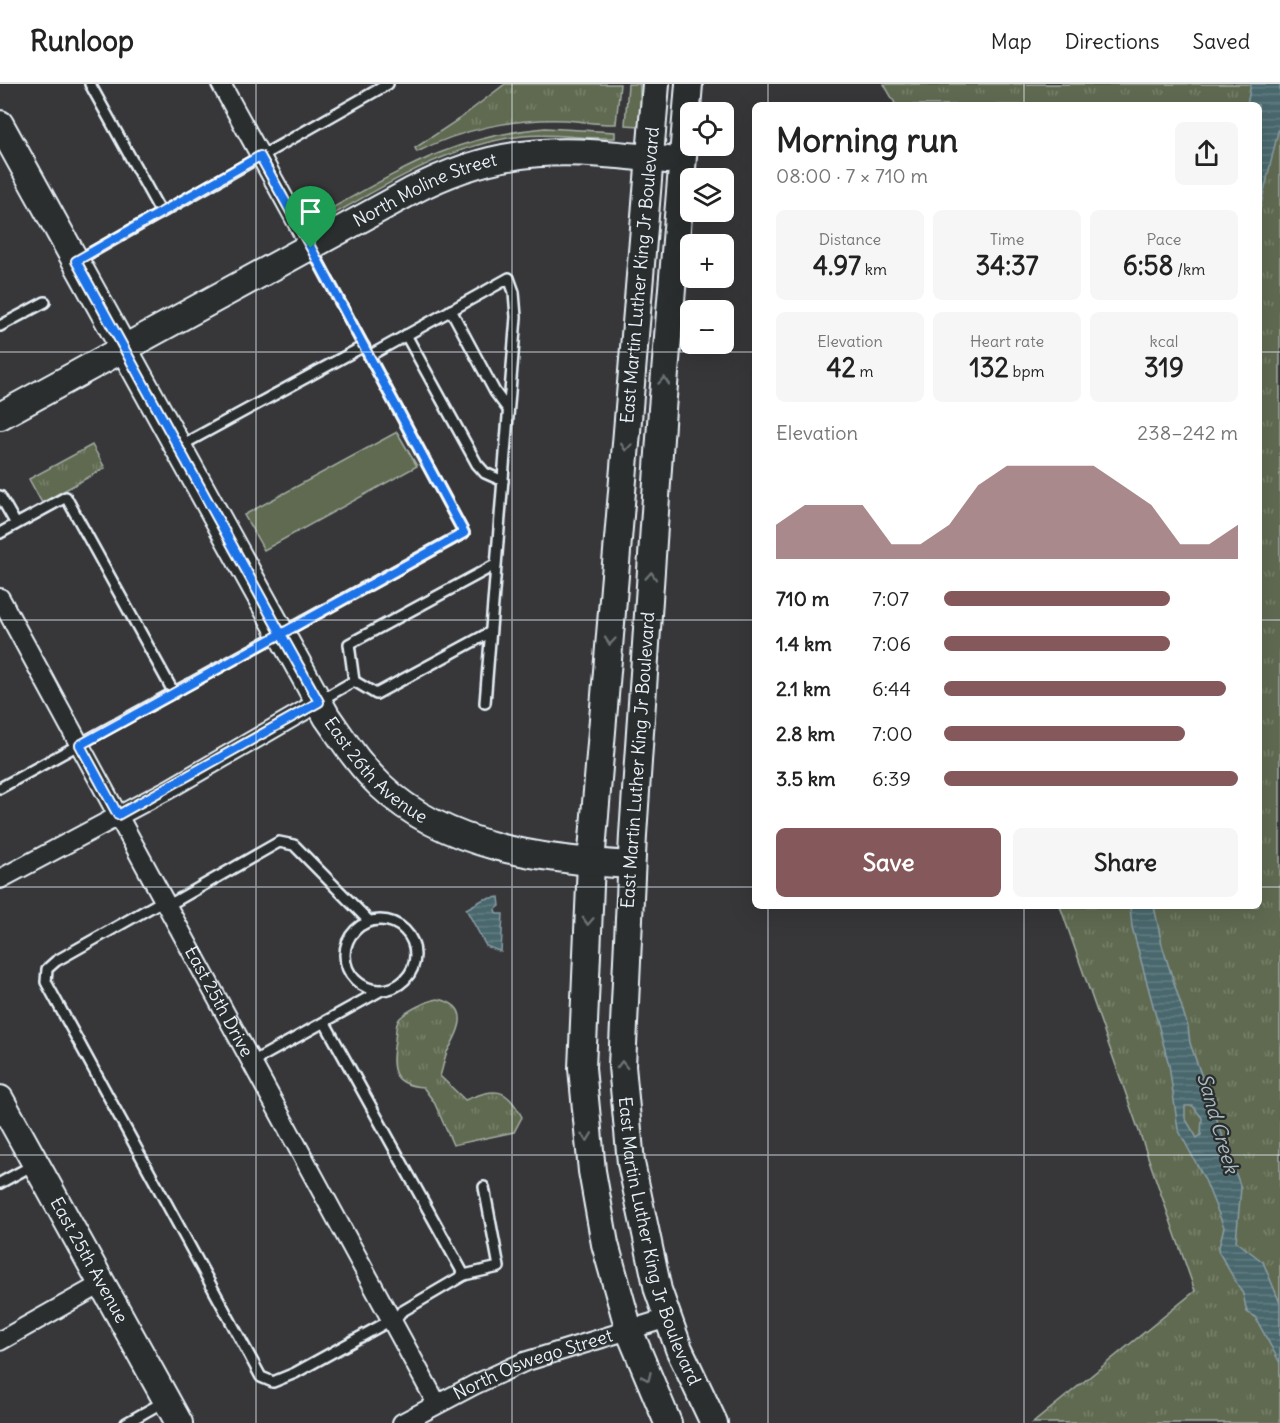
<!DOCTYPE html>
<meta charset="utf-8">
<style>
:root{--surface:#fff;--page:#f6f6f6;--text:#222;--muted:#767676;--line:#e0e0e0;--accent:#85585c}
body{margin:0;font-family:Delius,sans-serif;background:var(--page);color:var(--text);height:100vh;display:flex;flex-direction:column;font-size:22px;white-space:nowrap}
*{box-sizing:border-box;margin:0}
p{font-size:20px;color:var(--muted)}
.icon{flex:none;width:33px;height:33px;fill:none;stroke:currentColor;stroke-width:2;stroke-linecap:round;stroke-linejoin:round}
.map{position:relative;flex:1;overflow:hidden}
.details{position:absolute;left:752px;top:18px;width:510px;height:807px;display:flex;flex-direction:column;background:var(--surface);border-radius:9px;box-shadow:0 6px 24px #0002}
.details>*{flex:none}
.tools{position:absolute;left:680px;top:18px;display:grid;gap:12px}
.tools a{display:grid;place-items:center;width:54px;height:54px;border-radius:9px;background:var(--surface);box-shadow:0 6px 24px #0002;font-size:30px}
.pin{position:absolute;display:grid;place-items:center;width:51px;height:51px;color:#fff;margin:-62px -26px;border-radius:50% 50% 50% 0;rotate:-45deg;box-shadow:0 0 6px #0007}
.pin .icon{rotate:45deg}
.round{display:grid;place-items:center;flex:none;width:63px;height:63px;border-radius:9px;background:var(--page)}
.headline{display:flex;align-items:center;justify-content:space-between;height:102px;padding:0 24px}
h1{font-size:33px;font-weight:700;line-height:45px}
.figures{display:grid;grid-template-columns:repeat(3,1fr);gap:9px;height:102px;padding:6px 24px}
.figures div{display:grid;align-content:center;border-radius:9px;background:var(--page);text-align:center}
.figures b{font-size:26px;font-weight:700}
.figures small{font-size:16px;font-weight:400}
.figures p{font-size:16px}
.chart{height:168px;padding:12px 24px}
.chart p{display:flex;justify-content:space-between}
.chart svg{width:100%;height:108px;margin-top:6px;fill:var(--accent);opacity:.7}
.cta{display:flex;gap:12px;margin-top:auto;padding:12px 24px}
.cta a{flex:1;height:69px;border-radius:9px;background:var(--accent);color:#fff;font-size:24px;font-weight:700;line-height:69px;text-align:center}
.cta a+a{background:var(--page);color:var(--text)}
ul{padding:0 24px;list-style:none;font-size:20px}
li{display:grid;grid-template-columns:96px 72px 1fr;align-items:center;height:45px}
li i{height:15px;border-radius:8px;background:var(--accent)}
header{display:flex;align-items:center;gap:36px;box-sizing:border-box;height:84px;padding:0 30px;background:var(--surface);border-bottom:2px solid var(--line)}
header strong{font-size:28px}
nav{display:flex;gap:33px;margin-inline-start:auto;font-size:21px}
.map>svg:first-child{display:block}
.grass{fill:#616b51;stroke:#a4aea4;stroke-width:1.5}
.park{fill:url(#park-tufts);stroke:#a4aea4;stroke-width:1.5}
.water{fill:url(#water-rules);stroke:#899ea5;stroke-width:1.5;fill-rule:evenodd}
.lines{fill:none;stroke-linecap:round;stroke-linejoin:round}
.lane-casing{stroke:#e8f1f8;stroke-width:14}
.street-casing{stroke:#e8f1f8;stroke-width:22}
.secondary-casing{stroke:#e8f1f8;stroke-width:30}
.lane{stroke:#2a2d2e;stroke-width:9}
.street{stroke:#2a2d2e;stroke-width:18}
.secondary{stroke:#2a2d2e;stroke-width:26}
.oneway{stroke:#6c7275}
.route-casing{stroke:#fff;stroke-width:12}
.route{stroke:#1a73e8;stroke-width:8}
.grid{fill:none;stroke:#e8f1f8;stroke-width:1.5;stroke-opacity:0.55}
.labels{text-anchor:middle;stroke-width:4.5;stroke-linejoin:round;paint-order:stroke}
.street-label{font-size:18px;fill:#e8f1f8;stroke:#2a2d2e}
.water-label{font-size:20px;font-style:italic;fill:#a9bac0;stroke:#2a2d2e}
</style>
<header>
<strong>Runloop</strong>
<nav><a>Map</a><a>Directions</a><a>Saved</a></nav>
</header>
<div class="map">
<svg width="1280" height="1339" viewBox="0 0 1280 1339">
<defs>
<pattern id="park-tufts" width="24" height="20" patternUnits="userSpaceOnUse" patternTransform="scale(1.5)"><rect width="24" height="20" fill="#616b51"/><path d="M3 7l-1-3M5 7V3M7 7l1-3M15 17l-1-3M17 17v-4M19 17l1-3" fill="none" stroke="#78816b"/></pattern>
<pattern id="water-rules" width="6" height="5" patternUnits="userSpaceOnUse" patternTransform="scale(1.5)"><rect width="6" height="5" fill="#4a676d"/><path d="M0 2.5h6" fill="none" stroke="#647d83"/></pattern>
</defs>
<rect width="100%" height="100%" fill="#37373a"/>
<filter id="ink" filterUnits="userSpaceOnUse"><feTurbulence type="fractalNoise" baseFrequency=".0167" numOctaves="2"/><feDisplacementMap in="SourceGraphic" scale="12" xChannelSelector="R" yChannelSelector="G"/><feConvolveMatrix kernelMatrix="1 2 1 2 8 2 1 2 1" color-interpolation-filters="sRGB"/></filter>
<g filter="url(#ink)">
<g class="grass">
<path d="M628,0H640C639,16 643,24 640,42L625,41Z"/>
<path d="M545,44L615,48V54C584,55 554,49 523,52C450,60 389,99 327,134L323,129C401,86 453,52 545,44Z"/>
<path d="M397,348L417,382L264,466L244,431Z"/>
</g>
<g class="park">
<path d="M505,0H620L616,40C600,41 582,37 565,36C515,34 462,45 417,68L415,64L459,35Z"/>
<path d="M884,0H1280V1339H1033L1195,1207L1060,822H1258V21H896Z"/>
<path d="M92,361L105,384L42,419L29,395Z"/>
<path d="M438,915C473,922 459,948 447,968C444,975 443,984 440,992L465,1016C496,1004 505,1002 522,1033L514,1048L453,1061L434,1018L423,1003C390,1001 391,983 395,956C396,949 395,939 400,934C408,926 427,917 438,915Z"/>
</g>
<g class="water">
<path d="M1251,0H1280V39L1259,129L1258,21H1247Z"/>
<path d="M499,813L500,822L495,826L497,830H503L501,868L486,862L466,825L484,815Z"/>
<path d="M1130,822H1154L1162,861L1188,943L1190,959L1241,1104L1236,1157L1263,1178L1280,1219V1279L1255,1233L1247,1228L1243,1210L1218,1167L1224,1143L1205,1096L1178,1045L1169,981L1132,843ZM1185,1022H1193L1202,1034L1201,1051L1197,1054L1185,1034Z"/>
</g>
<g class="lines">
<defs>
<g id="lane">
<path d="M90,0L160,127"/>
<path d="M78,176L388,0"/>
<path d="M451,226L495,308L507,324"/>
<path d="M0,242L45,218"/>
<path d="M406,251L477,380L485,389L503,397"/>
<path d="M369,272L509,194L514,208L516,233L485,619"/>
<path d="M180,362L364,262"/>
<path d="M0,412L16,440"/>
<path d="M0,449L66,413L174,609"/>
<path d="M354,597L349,560L495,481"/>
<path d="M354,597L376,610L489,549"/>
<path d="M321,616L354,597"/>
<path d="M0,704L464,449L311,164"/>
<path d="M164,816L56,877L47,885L46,898L261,1293L273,1298L295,1289L391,1236"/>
<path d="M167,822L279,758L294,761L369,837"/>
<circle cx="380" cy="871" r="35"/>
<path d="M325,939L464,1191"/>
<path d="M252,978L380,907"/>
<path d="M0,1099L35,1080"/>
<path d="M393,1239L401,1228L464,1191L499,1183L484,1103"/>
<path d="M126,1339L165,1317"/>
</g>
<g id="street">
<path d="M221,0L311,164"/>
<path id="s1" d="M0,514L437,1320"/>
<path d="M0,795L169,705L319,618"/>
<path d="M0,1257L103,1199"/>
<path id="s2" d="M402,1339L474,1301L524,1278L668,1234"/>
</g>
<g id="secondary">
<path d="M656,0L591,779L582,984L592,1087L605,1160L629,1246L668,1339"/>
<path id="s3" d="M689,0L662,325L633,751L622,982L631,1079L658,1206L679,1265L714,1339"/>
<path id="s4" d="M0,40L327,633C344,657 359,681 381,702C446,764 545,776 631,781"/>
<path id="s5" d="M0,332L412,107C503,59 568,65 667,76"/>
<path id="s6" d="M0,1015L179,1339"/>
</g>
</defs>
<use href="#lane" class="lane-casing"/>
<use href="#street" class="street-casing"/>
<use href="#secondary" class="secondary-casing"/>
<use href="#lane" class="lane"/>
<use href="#street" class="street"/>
<use href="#secondary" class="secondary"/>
</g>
<defs><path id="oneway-chevron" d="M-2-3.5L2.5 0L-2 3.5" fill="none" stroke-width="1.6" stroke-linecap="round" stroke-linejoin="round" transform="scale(1.5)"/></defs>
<g class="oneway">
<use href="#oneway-chevron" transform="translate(664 297) rotate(-85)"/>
<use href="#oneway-chevron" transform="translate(626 363) rotate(95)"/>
<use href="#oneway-chevron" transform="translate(651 492) rotate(-86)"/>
<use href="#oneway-chevron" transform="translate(610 557) rotate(95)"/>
<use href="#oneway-chevron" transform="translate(588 837) rotate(93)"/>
<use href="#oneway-chevron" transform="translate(622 981) rotate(-91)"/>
<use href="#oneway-chevron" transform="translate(587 1053) rotate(83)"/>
<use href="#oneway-chevron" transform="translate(647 1293) rotate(66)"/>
</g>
</g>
<g class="lines" filter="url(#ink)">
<defs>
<path id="route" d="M311,164L464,449L281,550L319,618L118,731L80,661L281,550L76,177L260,72L311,164"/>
</defs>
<use href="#route" class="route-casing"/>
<use href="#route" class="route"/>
</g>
<path class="grid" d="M256,0V1339M512,0V1339M768,0V21M1024,0V21M0,268H754M1258,268H1280M0,536H754M1258,536H1280M0,803H754M1258,803H1280M768,822V1339M1024,822V1339M0,1071H1280"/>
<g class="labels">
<g class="street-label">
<text dy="6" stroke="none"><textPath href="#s5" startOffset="482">North Moline Street</textPath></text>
<text transform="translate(640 191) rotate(-85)" y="6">East Martin Luther King Jr Boulevard</text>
<text transform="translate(638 676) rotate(-86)" y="6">East Martin Luther King Jr Boulevard</text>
<text dy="6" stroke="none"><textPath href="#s4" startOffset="750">East 26th Avenue</textPath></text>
<text dy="6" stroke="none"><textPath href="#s1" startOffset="459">East 25th Drive</textPath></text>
<text dy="6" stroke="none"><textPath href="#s3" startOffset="1164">East Martin Luther King Jr Boulevard</textPath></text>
<text dy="6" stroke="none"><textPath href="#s6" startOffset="184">East 25th Avenue</textPath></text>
<text dy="6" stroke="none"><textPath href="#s2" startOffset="144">North Oswego Street</textPath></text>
</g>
<g class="water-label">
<text transform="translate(1218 1039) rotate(74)" y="7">Sand Creek</text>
</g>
</g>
</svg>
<div class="tools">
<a><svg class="icon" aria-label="locate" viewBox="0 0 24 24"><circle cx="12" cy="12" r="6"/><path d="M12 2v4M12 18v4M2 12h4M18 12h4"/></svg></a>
<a><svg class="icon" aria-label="layers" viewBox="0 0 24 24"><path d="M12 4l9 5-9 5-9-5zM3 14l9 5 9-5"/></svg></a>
<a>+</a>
<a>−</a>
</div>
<div class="pin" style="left:311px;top:164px;background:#1e9e55"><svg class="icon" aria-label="arrive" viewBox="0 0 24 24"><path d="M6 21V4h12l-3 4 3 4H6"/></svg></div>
<section class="details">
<div class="headline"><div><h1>Morning run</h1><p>08:00 · 7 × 710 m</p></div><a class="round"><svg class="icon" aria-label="share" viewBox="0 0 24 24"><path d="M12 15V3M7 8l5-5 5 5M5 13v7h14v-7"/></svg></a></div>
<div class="figures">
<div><p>Distance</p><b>4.97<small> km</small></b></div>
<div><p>Time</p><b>34:37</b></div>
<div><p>Pace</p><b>6:58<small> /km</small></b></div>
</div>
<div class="figures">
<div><p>Elevation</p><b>42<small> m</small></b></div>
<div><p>Heart rate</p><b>132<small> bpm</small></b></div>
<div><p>kcal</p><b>319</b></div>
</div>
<div class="chart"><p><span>Elevation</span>238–242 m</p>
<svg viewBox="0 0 160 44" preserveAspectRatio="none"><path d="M0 44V30L10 22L20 22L30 22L40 38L50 38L60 30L70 14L80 6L90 6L100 6L110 6L120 14L130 22L140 38L150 38L160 30V44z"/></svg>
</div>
<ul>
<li><b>710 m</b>7:07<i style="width:77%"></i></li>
<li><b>1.4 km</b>7:06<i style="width:77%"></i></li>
<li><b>2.1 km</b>6:44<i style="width:96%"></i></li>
<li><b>2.8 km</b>7:00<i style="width:82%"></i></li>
<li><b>3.5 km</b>6:39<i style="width:100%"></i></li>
</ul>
<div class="cta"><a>Save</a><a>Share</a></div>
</section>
</div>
